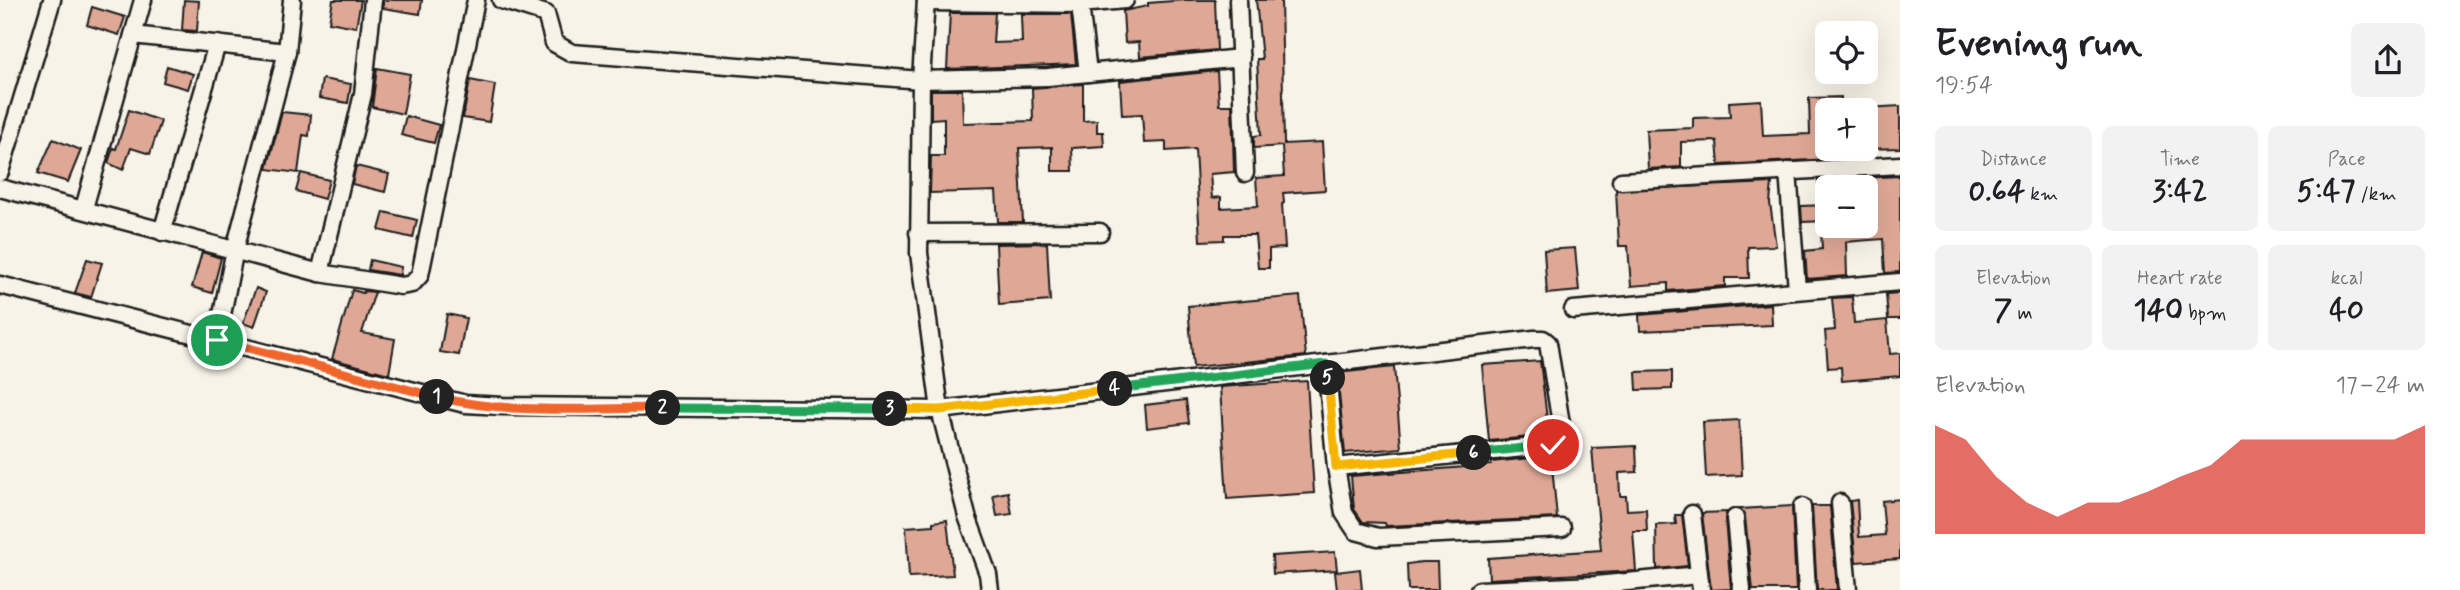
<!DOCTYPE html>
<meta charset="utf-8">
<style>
:root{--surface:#fff;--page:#f2f2f2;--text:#202124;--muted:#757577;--accent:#d93025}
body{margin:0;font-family:Mynerve,sans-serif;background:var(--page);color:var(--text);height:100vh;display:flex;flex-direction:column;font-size:26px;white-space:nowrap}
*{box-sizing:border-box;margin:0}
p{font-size:23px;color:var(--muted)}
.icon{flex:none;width:38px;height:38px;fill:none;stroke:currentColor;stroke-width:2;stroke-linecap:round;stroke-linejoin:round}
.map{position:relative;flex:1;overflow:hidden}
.details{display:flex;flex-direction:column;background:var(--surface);width:560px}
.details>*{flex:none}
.controls{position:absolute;left:1815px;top:21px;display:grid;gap:14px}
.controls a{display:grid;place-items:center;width:63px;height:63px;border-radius:10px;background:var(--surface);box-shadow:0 7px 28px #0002;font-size:35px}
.pin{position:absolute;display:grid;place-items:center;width:60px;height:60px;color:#fff;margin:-30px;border:4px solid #fff;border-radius:50%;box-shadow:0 2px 7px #0007}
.km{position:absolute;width:35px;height:35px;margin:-18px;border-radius:50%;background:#222;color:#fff;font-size:19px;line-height:35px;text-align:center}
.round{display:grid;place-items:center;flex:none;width:74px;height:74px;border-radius:10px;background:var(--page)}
.headline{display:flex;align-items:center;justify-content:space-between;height:119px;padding:0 35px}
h1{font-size:38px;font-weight:700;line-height:52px}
.metrics{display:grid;grid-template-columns:repeat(3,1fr);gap:10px;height:119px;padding:7px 35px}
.metrics div{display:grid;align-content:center;border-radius:10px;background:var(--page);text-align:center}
.metrics b{font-size:30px;font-weight:700}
.metrics small{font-size:19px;font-weight:400}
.metrics p{font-size:19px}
.chart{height:196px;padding:14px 35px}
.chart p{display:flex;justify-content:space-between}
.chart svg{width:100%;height:126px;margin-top:7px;fill:var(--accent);opacity:.7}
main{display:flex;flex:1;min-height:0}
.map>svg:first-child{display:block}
.building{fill:#dfa896;stroke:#1c1c1c;stroke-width:2}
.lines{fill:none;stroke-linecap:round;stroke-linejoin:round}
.street-casing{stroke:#1c1c1c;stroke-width:21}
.street{stroke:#f7f3e8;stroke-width:16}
.split-1-casing{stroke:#fff;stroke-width:14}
.split-2-casing{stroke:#fff;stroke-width:14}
.split-3-casing{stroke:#fff;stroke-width:14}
.split-4-casing{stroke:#fff;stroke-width:14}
.split-5-casing{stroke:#fff;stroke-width:14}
.split-6-casing{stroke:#fff;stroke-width:14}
.split-7-casing{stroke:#fff;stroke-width:14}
.split-1{stroke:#f0652b;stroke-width:9}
.split-2{stroke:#f0652b;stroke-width:9}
.split-3{stroke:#22a559;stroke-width:9}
.split-4{stroke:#f5b400;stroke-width:9}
.split-5{stroke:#22a559;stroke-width:9}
.split-6{stroke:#f5b400;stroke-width:9}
.split-7{stroke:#22a559;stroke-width:9}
</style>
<main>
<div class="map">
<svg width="1900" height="590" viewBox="0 0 1900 590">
<rect width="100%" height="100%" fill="#f7f3e8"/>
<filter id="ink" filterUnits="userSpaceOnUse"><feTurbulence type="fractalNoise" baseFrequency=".0143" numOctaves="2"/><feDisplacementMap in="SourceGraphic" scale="14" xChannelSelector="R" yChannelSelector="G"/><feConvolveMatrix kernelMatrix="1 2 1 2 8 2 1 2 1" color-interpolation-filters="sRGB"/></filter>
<g filter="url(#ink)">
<g class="building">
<path d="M184,0L199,1L197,31L182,30Z"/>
<path d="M333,0H361L356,27L329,22Z"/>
<path d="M383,0H422L420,14L383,8Z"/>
<path d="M1186,0H1215L1217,50L1140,57L1139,42L1125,43L1123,11L1148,6V3Z"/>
<path d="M1256,0H1281L1284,144L1322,142L1325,190L1283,193L1284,203L1282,204L1285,248L1269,249V268H1258L1255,235H1224V240L1200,241L1195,149L1166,151V142L1144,143L1142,114L1122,115L1120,81L1217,71L1219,105H1232L1234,172L1210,174L1212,198L1221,197V208L1258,206L1256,178L1284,176L1282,146L1254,148V136L1261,135L1257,59H1262Z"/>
<path d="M92,7L125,17L119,35L87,25Z"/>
<path d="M950,13H995L993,43L1022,42L1021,14H1071L1076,64L947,69Z"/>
<path d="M167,66L193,74L188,89L163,82Z"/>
<path d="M377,68L410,74L403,114L372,107Z"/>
<path d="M322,79L351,84L348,103L319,98Z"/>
<path d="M470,80L495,85L489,122L463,118Z"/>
<path d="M1083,84V121L1097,120V132H1103L1104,146L1072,148L1073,171H1052V147L1019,148L1023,222H998L996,191L930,193L931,156H944V118L931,119V90H962L963,123L1033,121L1032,88Z"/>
<path d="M1841,97V110H1827V149H1847L1848,158L1719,165L1717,141L1681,142V167L1648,169L1646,130L1693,128V118L1730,117L1729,102L1761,100L1763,136L1810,134L1809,98Z"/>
<path d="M1900,106V148L1866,149V108Z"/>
<path d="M129,110L161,121L150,154L131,148L123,170L108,163L113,148L116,149Z"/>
<path d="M282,112L311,115L309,136L303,135L298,173L267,169Z"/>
<path d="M406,116L439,125L434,143L401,135Z"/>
<path d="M53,139L81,150L68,182L38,173Z"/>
<path d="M356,166L389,174L385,192L352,184Z"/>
<path d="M301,173L329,180L324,199L296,191Z"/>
<path d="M1900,176V272L1885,273L1883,239L1857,241L1846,242L1847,276L1807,279L1805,251L1822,249L1821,230L1870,228L1868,187H1818V180Z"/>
<path d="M1772,183L1770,203L1776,246L1748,247L1749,278H1725V286L1668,291V283L1631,286L1628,246H1619L1616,190Z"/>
<path d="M1827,205V221L1802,222L1801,206Z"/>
<path d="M384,212L417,220L413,238L379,230Z"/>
<path d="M1047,243L1050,301L999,305L996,244Z"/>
<path d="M1575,248L1579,291L1547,294L1544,250Z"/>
<path d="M202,252L221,258L212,293L192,287Z"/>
<path d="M87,259L102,263L91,297L75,293Z"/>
<path d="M370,260L401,267L400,275L368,270Z"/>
<path d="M256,288L266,292L254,327L243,323Z"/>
<path d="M352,290L363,293L364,291L375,292L362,333L395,339L389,374L332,359Z"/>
<path d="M1900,293V319H1888L1886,294Z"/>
<path d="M1300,296L1306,356L1193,367L1188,306Z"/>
<path d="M1852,297L1854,323L1887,320L1890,354L1900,353V376L1842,381L1841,367L1828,368L1825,331L1835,330L1832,298Z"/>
<path d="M1771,304L1772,325L1640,331L1639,315Z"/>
<path d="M447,314L466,318L459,355L440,352Z"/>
<path d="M1540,361L1549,435L1489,441L1482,365Z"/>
<path d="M1394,367L1401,448L1345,453L1337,373Z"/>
<path d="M1672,371V389L1637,390L1636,372Z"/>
<path d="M1307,381L1314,493L1227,499L1220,387Z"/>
<path d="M1186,400L1189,423L1147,428L1145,405Z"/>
<path d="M1739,420L1742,475L1706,477L1703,422Z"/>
<path d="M1636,446L1637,472L1619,473L1620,496H1626L1627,510L1646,509L1647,531H1633L1636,571L1489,579L1488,558L1601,550L1592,448Z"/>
<path d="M1551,456L1557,518L1386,526L1385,523L1363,522L1354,509L1351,476L1491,465V462Z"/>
<path d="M1008,492L1012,514L997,516L993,495Z"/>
<path d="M1900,499V559L1856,562L1850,501L1857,500L1859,537L1885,535L1882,501Z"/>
<path d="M1792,506L1796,590H1753L1745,517L1740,509Z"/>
<path d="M1812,506H1830L1837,590H1817Z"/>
<path d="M1727,512L1725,519L1731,589L1711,590L1702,513Z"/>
<path d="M1675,515H1682L1688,566L1657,569L1656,525L1676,524Z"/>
<path d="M947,520L953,575L909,577L906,527L933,525V522Z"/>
<path d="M1335,552L1337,570L1273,574L1272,556Z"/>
<path d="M1422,562H1437L1438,590H1408L1407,564Z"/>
<path d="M1360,569L1362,590H1337L1335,572Z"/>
</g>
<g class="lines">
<defs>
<g id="street">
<path d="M501,0L546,14L554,43L572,53L921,80L1048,77L1088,73L1080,4L1125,0"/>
<path d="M926,0L921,80L919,253L940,410L967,516L988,574L990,590"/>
<path d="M1238,0L1245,173"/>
<path d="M926,2L1080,4L1079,0"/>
<path d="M133,35L287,52"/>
<path d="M1088,73L1241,58"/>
<path d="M1788,171L1797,290"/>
<path d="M0,172L52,0"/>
<path d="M1621,181L1900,165"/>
<path d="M0,188L320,273L401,286L412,284L420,275L476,0"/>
<path d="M84,208L143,0"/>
<path d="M162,232L217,44"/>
<path d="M918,233L1100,232"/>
<path d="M320,273L363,94L373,0"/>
<path d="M0,285L465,404L503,406L940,410L1534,339H1543L1548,343L1561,424V440L1553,445L1336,467"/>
<path d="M1573,310L1900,282"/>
<path d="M217,340L235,249L287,52L292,0"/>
<path d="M1326,364L1336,467L1344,513L1356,531L1378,537L1562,528"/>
<path d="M1840,503L1848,590"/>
<path d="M1802,507L1807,590"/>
<path d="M1692,514L1701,590"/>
<path d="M1735,518L1742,590"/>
<path d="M1479,590L1596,585L1699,575"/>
</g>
</defs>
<use href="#street" class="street-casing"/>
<use href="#street" class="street"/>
</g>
</g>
<g class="lines" filter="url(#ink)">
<defs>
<path id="split-1" d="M217,340L437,397"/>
<path id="split-2" d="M437,397C509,415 589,408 663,408"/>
<path id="split-3" d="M663,408L890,409"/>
<path id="split-4" d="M890,409L940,410L1115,389"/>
<path id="split-5" d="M1115,389L1326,364L1328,378"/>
<path id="split-6" d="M1328,378L1336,467L1474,453"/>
<path id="split-7" d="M1474,453L1553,445"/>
</defs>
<use href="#split-1" class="split-1-casing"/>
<use href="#split-2" class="split-2-casing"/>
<use href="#split-3" class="split-3-casing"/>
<use href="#split-4" class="split-4-casing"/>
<use href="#split-5" class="split-5-casing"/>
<use href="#split-6" class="split-6-casing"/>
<use href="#split-7" class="split-7-casing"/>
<use href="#split-1" class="split-1"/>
<use href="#split-2" class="split-2"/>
<use href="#split-3" class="split-3"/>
<use href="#split-4" class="split-4"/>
<use href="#split-5" class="split-5"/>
<use href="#split-6" class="split-6"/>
<use href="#split-7" class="split-7"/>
</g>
</svg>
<div class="controls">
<a><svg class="icon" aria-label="locate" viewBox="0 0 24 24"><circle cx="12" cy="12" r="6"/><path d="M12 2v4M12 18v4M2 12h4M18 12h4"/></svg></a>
<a>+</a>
<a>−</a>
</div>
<div class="pin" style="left:217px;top:340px;background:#1e9e55"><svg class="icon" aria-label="arrive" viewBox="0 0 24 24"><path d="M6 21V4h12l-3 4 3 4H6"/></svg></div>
<div class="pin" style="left:1553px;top:445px;background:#d93025"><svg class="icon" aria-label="check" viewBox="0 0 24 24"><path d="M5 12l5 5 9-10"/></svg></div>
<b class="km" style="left:437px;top:397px">1</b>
<b class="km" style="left:663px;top:408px">2</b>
<b class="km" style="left:890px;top:409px">3</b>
<b class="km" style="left:1115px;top:389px">4</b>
<b class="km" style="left:1328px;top:378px">5</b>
<b class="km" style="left:1474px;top:453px">6</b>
</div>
<section class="details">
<div class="headline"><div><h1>Evening run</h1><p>19:54</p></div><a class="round"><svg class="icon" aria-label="share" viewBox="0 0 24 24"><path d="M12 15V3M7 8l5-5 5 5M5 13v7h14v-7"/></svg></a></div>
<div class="metrics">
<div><p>Distance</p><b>0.64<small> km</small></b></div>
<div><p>Time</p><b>3:42</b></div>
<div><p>Pace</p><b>5:47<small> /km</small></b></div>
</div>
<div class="metrics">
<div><p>Elevation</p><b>7<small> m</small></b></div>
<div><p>Heart rate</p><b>140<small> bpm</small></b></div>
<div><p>kcal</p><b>40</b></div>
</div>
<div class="chart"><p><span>Elevation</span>17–24 m</p>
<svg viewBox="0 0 160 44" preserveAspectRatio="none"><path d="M0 44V6L10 11L20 24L30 33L40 38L50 33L60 33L70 29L80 24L90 20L100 11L110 11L120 11L130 11L140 11L150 11L160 6V44z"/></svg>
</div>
</section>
</main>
